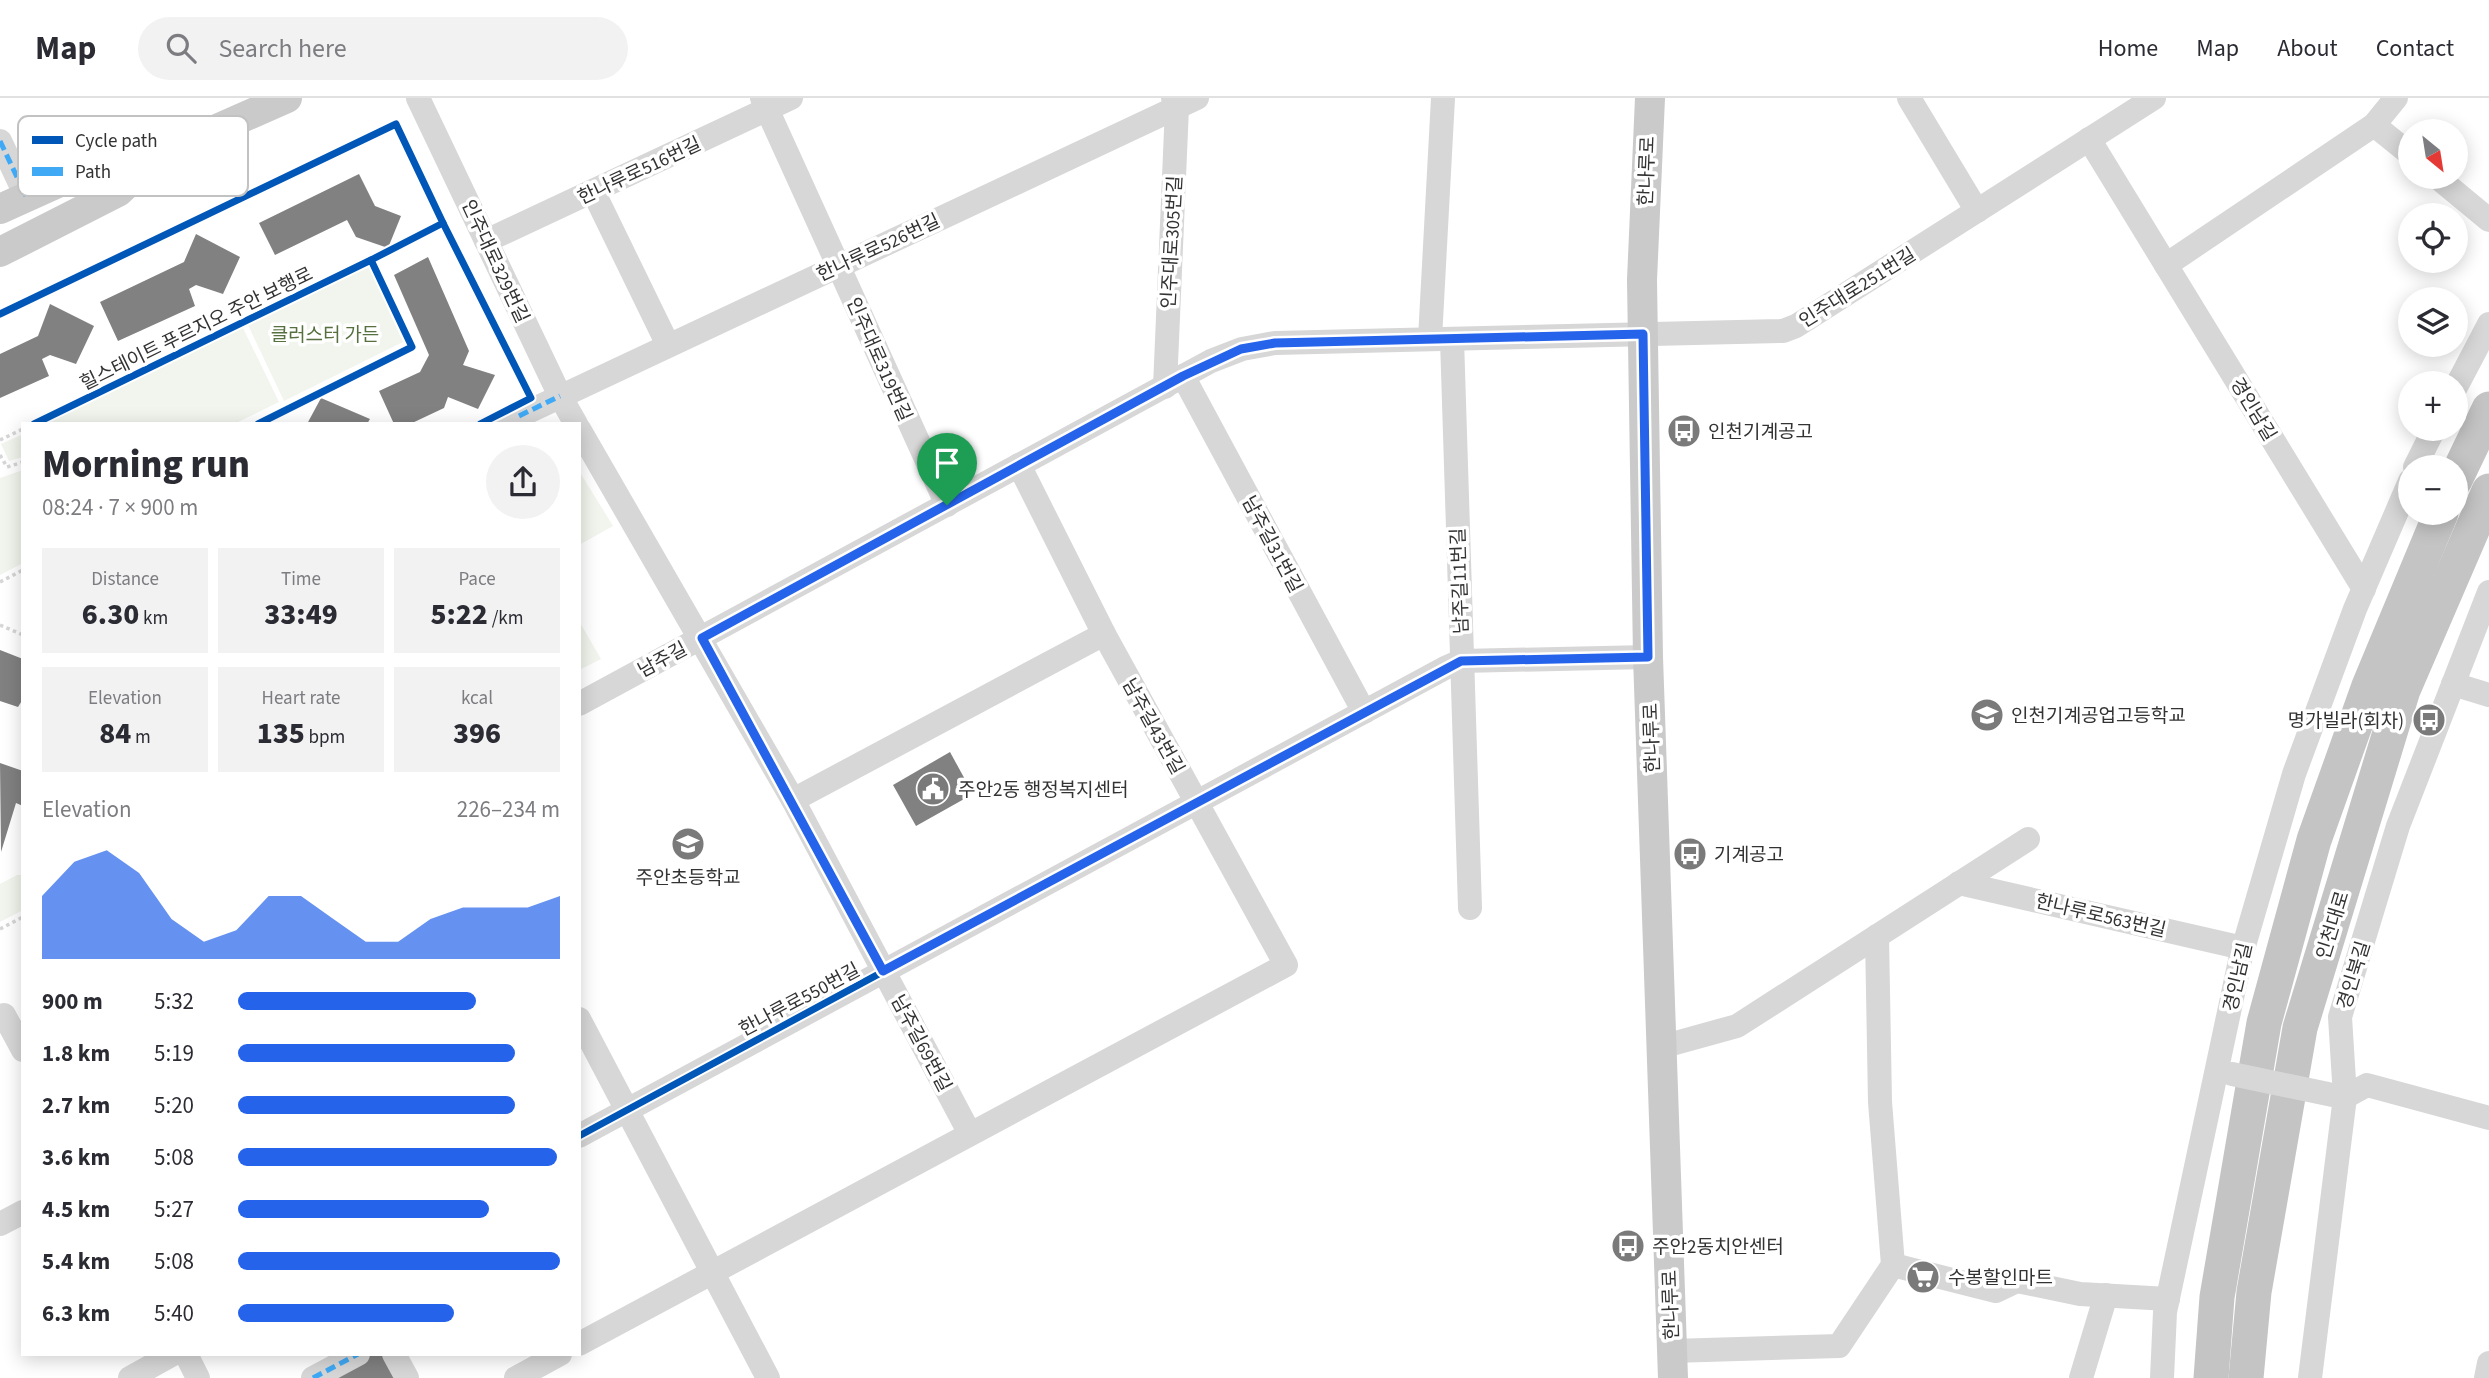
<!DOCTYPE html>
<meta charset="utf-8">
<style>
:root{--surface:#fff;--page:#f2f2f3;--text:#2b2b33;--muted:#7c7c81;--line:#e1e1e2;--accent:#2563eb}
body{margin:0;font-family:"Source Sans 3","Noto Sans KR",sans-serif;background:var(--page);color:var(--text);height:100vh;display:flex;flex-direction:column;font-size:26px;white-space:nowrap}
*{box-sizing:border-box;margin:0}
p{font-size:23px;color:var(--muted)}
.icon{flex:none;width:38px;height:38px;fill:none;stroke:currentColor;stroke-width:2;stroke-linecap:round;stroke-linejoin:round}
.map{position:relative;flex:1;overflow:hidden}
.side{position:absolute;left:21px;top:324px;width:560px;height:934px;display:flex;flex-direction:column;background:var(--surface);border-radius:0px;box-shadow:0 4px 18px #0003}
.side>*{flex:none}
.needle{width:46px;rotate:150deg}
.controls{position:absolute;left:2398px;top:21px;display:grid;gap:14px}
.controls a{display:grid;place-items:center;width:70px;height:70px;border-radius:50%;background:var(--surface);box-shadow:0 4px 18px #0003;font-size:35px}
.pin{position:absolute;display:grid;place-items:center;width:60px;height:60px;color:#fff;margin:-72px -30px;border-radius:50% 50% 50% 0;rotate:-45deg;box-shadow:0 0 7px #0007}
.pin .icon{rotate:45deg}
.round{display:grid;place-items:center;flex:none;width:74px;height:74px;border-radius:37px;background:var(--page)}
.headline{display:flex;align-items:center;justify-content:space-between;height:119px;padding:0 21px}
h1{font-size:38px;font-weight:800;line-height:52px}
.metrics{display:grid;grid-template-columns:repeat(3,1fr);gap:10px;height:119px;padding:7px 21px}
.metrics div{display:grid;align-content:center;border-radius:0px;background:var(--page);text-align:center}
.metrics b{font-size:30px;font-weight:800}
.metrics small{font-size:19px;font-weight:400}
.metrics p{font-size:19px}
.chart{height:196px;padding:14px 21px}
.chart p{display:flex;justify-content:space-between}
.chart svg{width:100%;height:126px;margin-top:7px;fill:var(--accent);opacity:.7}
ul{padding:0 21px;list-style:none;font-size:23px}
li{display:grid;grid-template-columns:112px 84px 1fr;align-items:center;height:52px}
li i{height:18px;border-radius:9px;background:var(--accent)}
header{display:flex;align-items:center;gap:42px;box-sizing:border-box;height:98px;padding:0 35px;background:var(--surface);border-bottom:2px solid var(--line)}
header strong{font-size:33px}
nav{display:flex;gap:38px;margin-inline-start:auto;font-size:24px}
.search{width:490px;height:63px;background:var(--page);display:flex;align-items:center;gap:18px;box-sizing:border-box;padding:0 24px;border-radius:38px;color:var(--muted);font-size:26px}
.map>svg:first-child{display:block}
.green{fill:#f1f5ed}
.building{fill:#818181}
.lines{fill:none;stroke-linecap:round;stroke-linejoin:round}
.path{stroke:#d6d6d6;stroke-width:3.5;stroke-dasharray:3.5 3.5;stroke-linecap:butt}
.minor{stroke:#d7d7d7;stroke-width:24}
.major{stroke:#cacaca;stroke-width:30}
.highway{stroke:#c4c4c4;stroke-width:35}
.minor-bridge{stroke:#d7d7d7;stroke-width:24}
.quiet{stroke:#3fa9f5;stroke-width:5;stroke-dasharray:10 5;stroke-linecap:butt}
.cycleway-casing{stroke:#fff;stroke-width:11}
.cycleway{stroke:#0057b8;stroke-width:7}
.route-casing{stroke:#fff;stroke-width:14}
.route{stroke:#2563eb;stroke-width:9}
.labels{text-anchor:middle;stroke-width:7;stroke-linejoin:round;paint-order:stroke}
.street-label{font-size:19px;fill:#333;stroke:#fff}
.park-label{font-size:19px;fill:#56703f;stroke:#fff}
.poi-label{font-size:19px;fill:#333;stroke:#fff;text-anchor:start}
.key{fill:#fff;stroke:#c2c2c2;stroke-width:2}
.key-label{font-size:19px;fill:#333}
</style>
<header>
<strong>Map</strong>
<div class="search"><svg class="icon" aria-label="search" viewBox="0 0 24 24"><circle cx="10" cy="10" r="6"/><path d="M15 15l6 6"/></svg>Search here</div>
<nav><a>Home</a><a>Map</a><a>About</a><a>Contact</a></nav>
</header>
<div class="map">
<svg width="2489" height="1280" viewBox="0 0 2489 1280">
<rect width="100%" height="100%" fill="#fff"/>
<g class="green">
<path d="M369,169L403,244L284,303L248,227Z"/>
<path d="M243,230L279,304L236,325H44Z"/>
<path d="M23,336V359L9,363L1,346Z"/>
<path d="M23,372V465L0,477V380Z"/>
<path d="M579,373L613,428L579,447Z"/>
<path d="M579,523L601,561L579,572Z"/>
<path d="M17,777H23V812L0,824V786Z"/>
</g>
<g class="building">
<path d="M359,76L375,108L401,118L388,150L356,139L347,122L275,157L259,125Z"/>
<path d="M196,136L240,159L223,196L196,187L189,191L195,208L118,243L100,204L184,164Z"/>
<path d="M428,159L469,253L463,267L495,277L478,311L448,299L444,310L410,326H394L379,293L420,274L429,257L394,177Z"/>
<path d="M50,206L94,228L76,266L50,257L42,261L49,278L0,300V256L38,238Z"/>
<path d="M321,300L370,321L367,326H307Z"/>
<path d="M0,552L23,561V601L18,609L0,603Z"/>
<path d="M950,654L973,696L916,728L893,687Z"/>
<path d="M0,665L23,673V708L16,705L1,754Z"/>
<path d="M358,1256H394L407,1280H313Z"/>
</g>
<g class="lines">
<g class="path">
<path d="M443,125L527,292"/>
<path d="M0,216L396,26L443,125L371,162"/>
<path d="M34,326L371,162L412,249L258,326"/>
<path d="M0,342L23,331"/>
<path d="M0,357L7,369L23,364"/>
<path d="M0,484L23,472"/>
<path d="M0,527L23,537"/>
<path d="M0,831L23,819"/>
</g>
<g class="minor">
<path d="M418,0L560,298L576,326"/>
<path d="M762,0L947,407"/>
<path d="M1909,0L1977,113"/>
<path d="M2374,27L2410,56"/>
<path d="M2089,41L2364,491"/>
<path d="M0,43L26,98"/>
<path d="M2437,79L2489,122"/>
<path d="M593,93L668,247"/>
<path d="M486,143L791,0"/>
<path d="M2166,167L2374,27L2396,0"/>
<path d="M1430,241L1443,0"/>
<path d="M1452,241L1470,810"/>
<path d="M1183,278L1364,614"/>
<path d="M1165,289L1177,9L1173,0"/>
<path d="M2455,291L2489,226"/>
<path d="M502,326L1197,0"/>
<path d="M579,331L793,702L970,1036"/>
<path d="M2415,369L2434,331"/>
<path d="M2453,586L2489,597"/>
<path d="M579,606L1211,263L1242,251L1275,245L1783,233L1796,228L2154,0"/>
<path d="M793,702L1104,536"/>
<path d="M1959,785L2243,850"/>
<path d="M4,917L23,952"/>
<path d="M579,921L768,1280"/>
<path d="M1661,949L1737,928L2028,741"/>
<path d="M2332,997L2345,999L2367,987L2489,1020"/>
<path d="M579,1038L1445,570L1461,563L1648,559"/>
<path d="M0,1126L23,1114"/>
<path d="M1893,1167L1996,1193L2017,1183L2080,1196L2168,1201"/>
<path d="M579,1246L1286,867L1104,536L1019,367"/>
<path d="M1672,1253L1839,1248L1893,1167L1880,1004L1877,838"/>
<path d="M186,1256L198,1280"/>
<path d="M394,1256L407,1280"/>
<path d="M130,1280L173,1256"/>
<path d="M313,1280L358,1256"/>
<path d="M516,1280L560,1256"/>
<path d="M2081,1280L2106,1197"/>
<path d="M2162,1280L2165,1214L2241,858L2294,676L2355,511L2410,383"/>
<path d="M2310,1280L2345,999L2340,919L2398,728L2489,494"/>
<path d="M2486,1280L2489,1265"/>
</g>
<g class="major">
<path d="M1650,0L1642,182L1648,559L1673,1280"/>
<path d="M0,111L104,64L158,57L287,0"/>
<path d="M0,154L118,94L158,57"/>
</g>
<g class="highway">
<path d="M2455,382L2489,311"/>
<path d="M2211,1280L2217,1199L2264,925L2314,742L2369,588L2441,415"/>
<path d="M2246,1280L2254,1194L2300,930L2403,592L2489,393"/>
</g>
<path class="minor-bridge" d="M2232,976L2328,996"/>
<g class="quiet">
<path d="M0,43L26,98"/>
<path d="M519,318L560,298"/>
<path d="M313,1280L358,1256"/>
</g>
<defs>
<g id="cycleway">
<path d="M443,125L531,300L480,326"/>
<path d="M0,216L396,26L443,125L371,162"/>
<path d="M34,326L371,162L412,249L258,326"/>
<path d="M579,1038L1445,570L1461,563L1648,559"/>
</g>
</defs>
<use href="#cycleway" class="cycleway-casing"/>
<use href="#cycleway" class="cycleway"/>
</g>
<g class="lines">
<defs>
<path id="route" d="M1643,236L1648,559L1461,563L883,873L702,540L1183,278L1241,251L1275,245Z"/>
</defs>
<use href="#route" class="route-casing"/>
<use href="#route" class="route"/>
</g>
<defs>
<symbol id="bus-disc" viewBox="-11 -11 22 22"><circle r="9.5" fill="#7a7a7a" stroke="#fff"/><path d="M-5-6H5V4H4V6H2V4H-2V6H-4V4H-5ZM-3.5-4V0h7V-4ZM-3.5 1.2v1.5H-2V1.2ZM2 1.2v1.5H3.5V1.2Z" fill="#fff"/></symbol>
<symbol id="school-disc" viewBox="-11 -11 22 22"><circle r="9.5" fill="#7a7a7a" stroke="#fff"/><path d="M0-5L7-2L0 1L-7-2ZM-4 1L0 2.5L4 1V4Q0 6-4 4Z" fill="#fff"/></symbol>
<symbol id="civic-disc" viewBox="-11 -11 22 22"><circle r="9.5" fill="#7a7a7a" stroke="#fff"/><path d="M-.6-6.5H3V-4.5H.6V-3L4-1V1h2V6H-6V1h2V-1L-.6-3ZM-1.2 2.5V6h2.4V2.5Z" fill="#fff"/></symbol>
<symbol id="supermarket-disc" viewBox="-11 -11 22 22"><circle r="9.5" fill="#7a7a7a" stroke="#fff"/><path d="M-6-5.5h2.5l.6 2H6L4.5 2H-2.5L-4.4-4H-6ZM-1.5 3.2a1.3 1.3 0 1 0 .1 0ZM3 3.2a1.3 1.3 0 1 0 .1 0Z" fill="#fff"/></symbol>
</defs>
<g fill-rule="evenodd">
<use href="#bus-disc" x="1665" y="314" width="38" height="38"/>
<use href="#school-disc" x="1968" y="598" width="38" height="38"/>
<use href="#bus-disc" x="2410" y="603" width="38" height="38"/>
<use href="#civic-disc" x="914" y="672" width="38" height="38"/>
<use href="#school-disc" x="669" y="727" width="38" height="38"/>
<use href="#bus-disc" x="1671" y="737" width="38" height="38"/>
<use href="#bus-disc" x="1609" y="1129" width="38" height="38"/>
<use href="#supermarket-disc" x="1904" y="1160" width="38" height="38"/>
</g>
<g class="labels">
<g class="street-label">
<text transform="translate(639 72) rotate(-25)" y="7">한나루로516번길</text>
<text transform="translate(1646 73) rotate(-88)" y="7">한나루로</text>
<text transform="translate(1171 144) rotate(-87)" y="7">인주대로305번길</text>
<text transform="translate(878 149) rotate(-25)" y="7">한나루로526번길</text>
<text transform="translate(496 163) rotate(65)" y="7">인주대로329번길</text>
<text transform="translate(1857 189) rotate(-32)" y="7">인주대로251번길</text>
<text transform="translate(196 230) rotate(-26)" y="7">힐스테이트 푸르지오 주안 보행로</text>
<text transform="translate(880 261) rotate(66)" y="7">인주대로319번길</text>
<text transform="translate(2254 311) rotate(59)" y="7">경인남길</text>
<text transform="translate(1273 446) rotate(62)" y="7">남주길31번길</text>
<text transform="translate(1459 483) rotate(-92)" y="7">남주길11번길</text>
<text transform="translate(662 561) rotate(-28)" y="7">남주길</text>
<text transform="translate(1154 628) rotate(61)" y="7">남주길43번길</text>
<text transform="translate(1651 640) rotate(-92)" y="7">한나루로</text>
<text transform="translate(2101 817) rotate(13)" y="7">한나루로563번길</text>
<text transform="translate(2332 827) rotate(-73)" y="7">인천대로</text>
<text transform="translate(2353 877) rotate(-73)" y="7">경인북길</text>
<text transform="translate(2237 879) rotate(-77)" y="7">경인남길</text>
<text transform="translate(799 901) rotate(-28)" y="7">한나루로550번길</text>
<text transform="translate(922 945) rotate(62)" y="7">남주길69번길</text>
<text transform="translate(1670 1207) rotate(-92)" y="7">한나루로</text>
</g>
<g class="park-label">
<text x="325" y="243">클러스터 가든</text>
</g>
<g class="poi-label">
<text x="1708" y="340">인천기계공고</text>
<text x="2011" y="624">인천기계공업고등학교</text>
<text x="2404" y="629" text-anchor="end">명가빌라(회차)</text>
<text x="958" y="698">주안2동 행정복지센터</text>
<text x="1714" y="763">기계공고</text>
<text x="688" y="786" text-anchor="middle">주안초등학교</text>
<text x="1652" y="1155">주안2동치안센터</text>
<text x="1948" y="1186">수봉할인마트</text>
</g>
</g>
<rect x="18" y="18" width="230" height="80" rx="10" class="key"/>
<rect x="32" y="38" width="31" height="8" fill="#0057b8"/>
<rect x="32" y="69" width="31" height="9" fill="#3fa9f5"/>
<g class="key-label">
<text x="75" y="49">Cycle path</text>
<text x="75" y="80">Path</text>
</g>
</svg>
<div class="controls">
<a><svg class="needle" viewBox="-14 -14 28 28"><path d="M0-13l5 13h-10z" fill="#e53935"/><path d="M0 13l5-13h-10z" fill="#7c7c81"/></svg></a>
<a><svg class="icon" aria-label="locate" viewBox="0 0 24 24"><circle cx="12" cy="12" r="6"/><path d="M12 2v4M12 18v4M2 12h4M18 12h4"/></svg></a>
<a><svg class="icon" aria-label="layers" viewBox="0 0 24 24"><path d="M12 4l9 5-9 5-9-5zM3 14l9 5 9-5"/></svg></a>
<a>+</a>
<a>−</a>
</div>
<div class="pin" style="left:947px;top:407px;background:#1e9e55"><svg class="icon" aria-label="arrive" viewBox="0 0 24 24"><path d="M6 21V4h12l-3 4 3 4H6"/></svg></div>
<section class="side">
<div class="headline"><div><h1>Morning run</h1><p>08:24 · 7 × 900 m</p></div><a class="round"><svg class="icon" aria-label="share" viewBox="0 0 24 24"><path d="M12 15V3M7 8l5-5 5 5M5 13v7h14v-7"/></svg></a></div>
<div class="metrics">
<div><p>Distance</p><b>6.30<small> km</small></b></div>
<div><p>Time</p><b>33:49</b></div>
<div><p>Pace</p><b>5:22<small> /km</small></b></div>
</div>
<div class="metrics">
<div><p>Elevation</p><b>84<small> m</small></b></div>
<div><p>Heart rate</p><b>135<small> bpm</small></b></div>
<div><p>kcal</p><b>396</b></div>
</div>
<div class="chart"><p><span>Elevation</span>226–234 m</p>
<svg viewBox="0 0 160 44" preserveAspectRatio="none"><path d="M0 44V22L10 10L20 6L30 14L40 30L50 38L60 34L70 22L80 22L90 30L100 38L110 38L120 30L130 26L140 26L150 26L160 22V44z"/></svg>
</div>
<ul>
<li><b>900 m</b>5:32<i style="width:74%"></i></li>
<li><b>1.8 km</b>5:19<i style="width:86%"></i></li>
<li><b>2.7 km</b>5:20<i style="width:86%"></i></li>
<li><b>3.6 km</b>5:08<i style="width:99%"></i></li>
<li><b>4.5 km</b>5:27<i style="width:78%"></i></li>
<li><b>5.4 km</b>5:08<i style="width:100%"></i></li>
<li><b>6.3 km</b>5:40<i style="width:67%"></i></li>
</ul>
</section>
</div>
